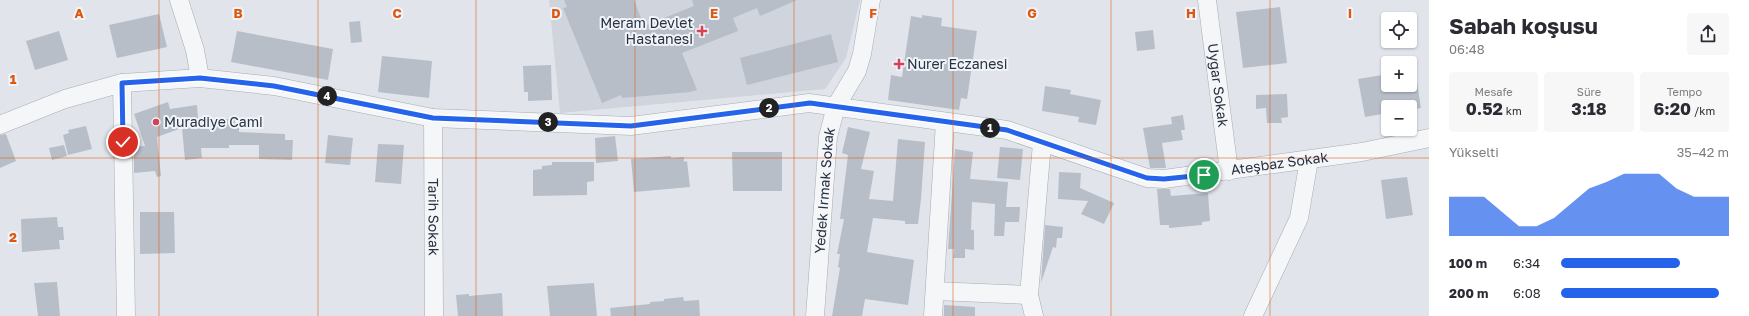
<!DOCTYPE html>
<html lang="tr">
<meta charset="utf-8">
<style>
:root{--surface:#fff;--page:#f7f7f7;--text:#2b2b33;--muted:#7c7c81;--accent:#2563eb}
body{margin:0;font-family:"Golos Text",sans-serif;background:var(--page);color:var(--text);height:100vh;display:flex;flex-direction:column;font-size:15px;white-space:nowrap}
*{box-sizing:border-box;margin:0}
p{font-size:13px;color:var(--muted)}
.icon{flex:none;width:22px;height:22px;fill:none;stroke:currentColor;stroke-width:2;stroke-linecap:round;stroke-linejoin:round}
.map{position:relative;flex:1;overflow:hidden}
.side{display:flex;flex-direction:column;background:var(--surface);width:320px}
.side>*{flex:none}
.tools{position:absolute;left:1381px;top:12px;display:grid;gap:8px}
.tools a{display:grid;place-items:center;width:36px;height:36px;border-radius:4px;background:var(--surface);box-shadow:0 1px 3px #0004;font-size:20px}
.pin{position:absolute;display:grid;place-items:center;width:34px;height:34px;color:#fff;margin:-17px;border:2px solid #fff;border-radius:50%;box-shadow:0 1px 4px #0007}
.km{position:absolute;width:20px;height:20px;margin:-10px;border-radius:50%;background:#222;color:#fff;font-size:11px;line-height:20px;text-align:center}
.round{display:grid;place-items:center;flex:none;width:42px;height:42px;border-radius:4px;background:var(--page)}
.summary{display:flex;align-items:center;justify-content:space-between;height:68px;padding:0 20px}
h1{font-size:22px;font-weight:700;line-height:30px}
.metrics{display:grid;grid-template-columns:repeat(3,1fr);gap:6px;height:68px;padding:4px 20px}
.metrics div{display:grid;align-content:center;border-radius:4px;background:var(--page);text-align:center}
.metrics b{font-size:17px;font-weight:700}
.metrics small{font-size:11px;font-weight:400}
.metrics p{font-size:11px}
.chart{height:112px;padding:8px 20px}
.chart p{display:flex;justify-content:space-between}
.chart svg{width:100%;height:72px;margin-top:4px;fill:var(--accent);opacity:.7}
ul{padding:0 20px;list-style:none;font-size:13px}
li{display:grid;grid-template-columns:64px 48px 1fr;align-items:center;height:30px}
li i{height:10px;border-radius:5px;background:var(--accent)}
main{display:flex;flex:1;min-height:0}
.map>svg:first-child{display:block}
.built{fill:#cfd4dd}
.building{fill:#b8bec8}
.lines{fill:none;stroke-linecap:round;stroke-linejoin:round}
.minor-casing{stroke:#a6acb5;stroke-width:19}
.minor{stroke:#f4f6f8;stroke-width:18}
.route-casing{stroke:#fff;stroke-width:8}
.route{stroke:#2563eb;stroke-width:5}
.grid{fill:none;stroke:#de570f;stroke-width:1;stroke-opacity:0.55}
.poi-dot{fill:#d64058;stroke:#f1f4f8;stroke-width:1.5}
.labels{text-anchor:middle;stroke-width:4;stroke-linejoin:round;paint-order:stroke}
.poi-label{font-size:14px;fill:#283243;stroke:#f1f4f8;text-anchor:start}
.street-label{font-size:14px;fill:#283243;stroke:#f1f4f8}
.grid-label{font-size:13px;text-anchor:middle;font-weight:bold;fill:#de570f;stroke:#f1f4f8;stroke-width:4;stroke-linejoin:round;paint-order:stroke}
</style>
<main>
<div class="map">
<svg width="1429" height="316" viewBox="0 0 1429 316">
<rect width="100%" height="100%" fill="#e1e5eb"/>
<path class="built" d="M549,0H860L846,58L825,89L560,113Z"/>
<g class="building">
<path d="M564,0H634L644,26L694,6L692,0H797L760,16L757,8L733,18L738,31L682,53L697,90L690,92L622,98L621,95L602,103L563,8L567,7Z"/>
<path d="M1280,7L1287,63L1243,68L1236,12Z"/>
<path d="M159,14L167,47L117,58L109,25Z"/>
<path d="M922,15L942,18L941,26L977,31L967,99L961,98L959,110L888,100L891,75L902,77L911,16L922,18Z"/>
<path d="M360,21L362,42L351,43L349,22Z"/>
<path d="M1153,30L1155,49L1137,51L1135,32Z"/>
<path d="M59,31L68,60L35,70L26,41Z"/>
<path d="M237,31L333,49L328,80L231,62Z"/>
<path d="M831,34L838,62L747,85L740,58Z"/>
<path d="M382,56L432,61L429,98L378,92Z"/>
<path d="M551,65L552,100L528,101V92H524L523,66Z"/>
<path d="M1415,69L1421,108L1410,110V107H1388V113L1365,117L1358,79L1388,74V85H1410V70Z"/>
<path d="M1045,86L1071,90L1070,94L1101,100L1096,125L1078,122L1079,117L1042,111Z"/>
<path d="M1287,94L1288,117L1281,118L1282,123H1267L1266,108L1256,109V95Z"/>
<path d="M168,102L170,109L197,105L198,119H236V125H239V132L285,134V140H293L292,160L259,159V145H229V148H201L202,158L185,160L182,128L157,137L161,176L157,177L155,171L134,173V147L145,146L134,114Z"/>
<path d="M1183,115L1185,130H1181L1183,140L1162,143L1166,168H1150L1143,128L1172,124L1171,117Z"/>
<path d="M86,126L92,149L68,155L63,135L69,133L68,130Z"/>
<path d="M848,127L870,132L861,169L874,171L869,199L893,201L898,139L925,142L921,199L918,224H905V221L873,218L867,252L914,260L908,305L865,299L862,316H832L840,268L838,267L840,254H837L844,219H840L848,155L842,153Z"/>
<path d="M6,134L16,161L0,168V135Z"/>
<path d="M328,135L353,138L350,165L325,163Z"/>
<path d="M615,136L618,161L596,163L595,138Z"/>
<path d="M378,144L404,145L401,184L375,182Z"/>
<path d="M64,145L67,156L52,160L49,148Z"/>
<path d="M1000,147L1023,149L1020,180L997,178Z"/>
<path d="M955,149L973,152L970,179L1008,182L1006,207H1020L1019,222H1005L1004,236H994L995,204L972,202L971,230H974V250L965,249V258H953L954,249H948Z"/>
<path d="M732,152H782V191H733Z"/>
<path d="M671,156V158L684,157V162L687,161L690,187L634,192L631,159Z"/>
<path d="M552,162H594V181L587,182V195L533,196V170L542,169V166L552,165Z"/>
<path d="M1059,172L1081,173L1080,188L1114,203L1104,224L1081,214L1088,201L1058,199Z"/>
<path d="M1407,177L1413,215L1386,219L1381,180Z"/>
<path d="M1157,189H1170L1171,196L1208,193L1210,221L1202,222V225L1169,228V225H1160Z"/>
<path d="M140,212H174L175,253L140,254Z"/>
<path d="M57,217L58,227H63L64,240H59L60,249L22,252L21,219Z"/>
<path d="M1045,225L1063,227L1062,238H1057L1056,248L1053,247L1041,283Z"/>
<path d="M57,282L60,316H38L34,283Z"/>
<path d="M594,283L597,316H550L547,286Z"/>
<path d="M502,293L503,316H458L456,295L469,294V296Z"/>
<path d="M683,297L684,301L699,300L700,316H611L610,308L650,304V302L664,301V299Z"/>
<path d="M944,305L975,307V316H944Z"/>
</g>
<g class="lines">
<defs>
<g id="minor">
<path d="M179,0L195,50L200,78"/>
<path id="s1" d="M1207,0L1229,171"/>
<path d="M122,83L126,316"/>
<path id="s2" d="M433,118L434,316"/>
<path id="s3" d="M0,125L65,99L122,83L200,78L274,86L433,118L631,126L809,103L1007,130L1147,178L1164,179L1362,152L1429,138"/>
<path d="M935,291L1029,295L1042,143"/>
<path d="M1029,295L1034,316"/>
<path id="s4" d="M815,316L828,137L836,106L857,71L862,54L871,0"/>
<path d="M933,316L945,122"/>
<path d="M1253,316L1299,218L1309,160"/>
</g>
</defs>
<use href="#minor" class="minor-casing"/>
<use href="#minor" class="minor"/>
</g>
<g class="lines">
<defs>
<path id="route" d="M123,142L122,83L200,78L274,86L433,118L631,126L810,103L1007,130L1147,178L1164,179L1204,175"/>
</defs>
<use href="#route" class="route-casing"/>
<use href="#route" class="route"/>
</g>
<path class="grid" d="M159,0V316M318,0V316M476,0V316M635,0V316M794,0V316M953,0V316M1111,0V316M1270,0V316M0,158H1429"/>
<g class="poi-dot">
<path d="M700 25h4v4h4v4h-4v4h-4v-4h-4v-4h4z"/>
<path d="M897 58h4v4h4v4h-4v4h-4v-4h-4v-4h4z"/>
<circle cx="156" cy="122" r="4"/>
</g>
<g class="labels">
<g class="poi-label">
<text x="693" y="28" text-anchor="end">Meram Devlet<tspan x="693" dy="16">Hastanesi</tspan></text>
<text x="907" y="69">Nurer Eczanesi</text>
<text x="164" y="127">Muradiye Cami</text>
</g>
<g class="street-label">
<text dy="5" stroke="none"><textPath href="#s1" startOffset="86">Uygar Sokak</textPath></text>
<text dy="5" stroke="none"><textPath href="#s3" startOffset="1303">Ateşbaz Sokak</textPath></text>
<text dy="5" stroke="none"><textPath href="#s4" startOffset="126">Yedek Irmak Sokak</textPath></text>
<text dy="5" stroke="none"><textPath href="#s2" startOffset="99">Tarih Sokak</textPath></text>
</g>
</g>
<g class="grid-label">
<text x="79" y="18">A</text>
<text x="238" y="18">B</text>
<text x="397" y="18">C</text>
<text x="556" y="18">D</text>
<text x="714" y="18">E</text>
<text x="873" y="18">F</text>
<text x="1032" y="18">G</text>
<text x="1191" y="18">H</text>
<text x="1350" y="18">I</text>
<text x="13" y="84">1</text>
<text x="13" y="242">2</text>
</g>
</svg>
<div class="tools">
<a><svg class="icon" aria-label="locate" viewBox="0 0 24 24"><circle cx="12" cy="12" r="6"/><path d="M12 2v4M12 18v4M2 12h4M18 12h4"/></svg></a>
<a>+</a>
<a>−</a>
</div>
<div class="pin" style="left:1204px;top:175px;background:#1e9e55"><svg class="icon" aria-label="arrive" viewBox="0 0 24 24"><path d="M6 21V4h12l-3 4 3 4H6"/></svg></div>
<div class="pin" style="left:123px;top:142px;background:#d93025"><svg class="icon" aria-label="check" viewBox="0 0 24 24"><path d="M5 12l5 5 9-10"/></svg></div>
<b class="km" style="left:990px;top:128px">1</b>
<b class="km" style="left:769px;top:108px">2</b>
<b class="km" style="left:548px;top:122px">3</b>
<b class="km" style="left:327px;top:96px">4</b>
</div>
<section class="side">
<div class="summary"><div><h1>Sabah koşusu</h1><p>06:48</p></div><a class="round"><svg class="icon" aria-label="share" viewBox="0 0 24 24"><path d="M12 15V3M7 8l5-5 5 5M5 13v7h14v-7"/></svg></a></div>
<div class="metrics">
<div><p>Mesafe</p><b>0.52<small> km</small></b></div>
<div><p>Süre</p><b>3:18</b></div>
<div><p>Tempo</p><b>6:20<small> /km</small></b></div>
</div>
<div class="chart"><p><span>Yükselti</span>35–42 m</p>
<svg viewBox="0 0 160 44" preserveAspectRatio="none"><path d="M0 44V20L10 20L20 20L30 29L40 38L50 38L60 33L70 24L80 15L90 11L100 6L110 6L120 6L130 15L140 20L150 20L160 20V44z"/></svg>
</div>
<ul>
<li><b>100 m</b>6:34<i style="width:71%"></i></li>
<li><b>200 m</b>6:08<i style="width:94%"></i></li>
</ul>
</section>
</main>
